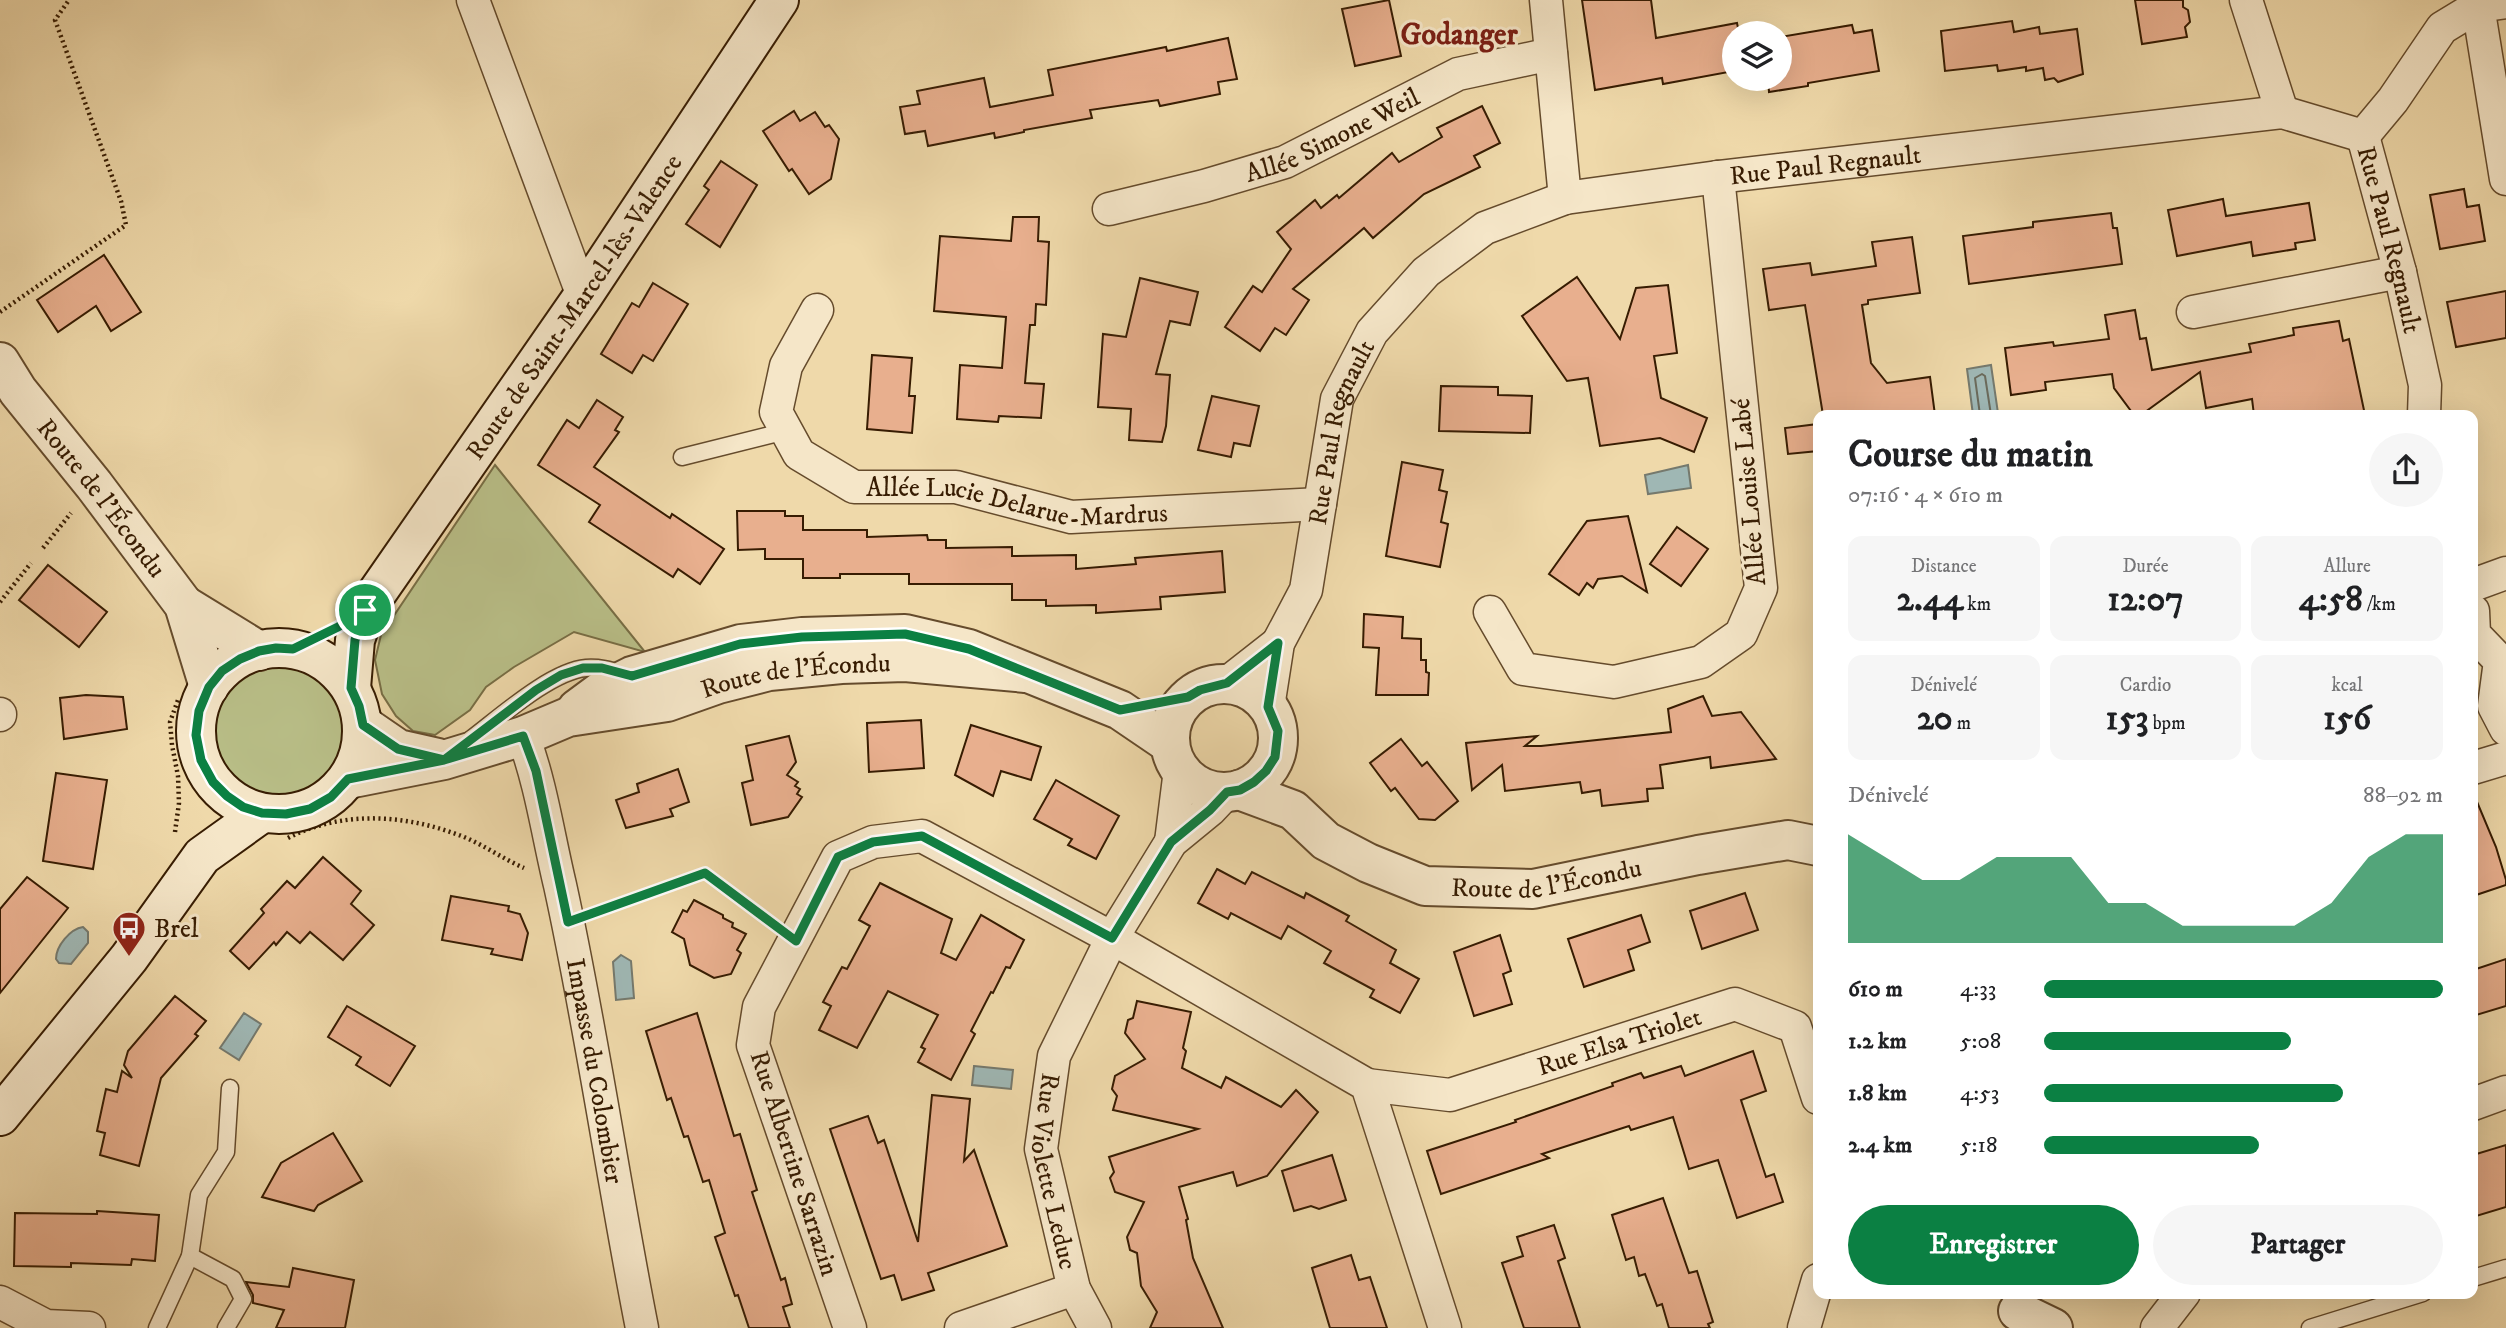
<!DOCTYPE html>
<html lang="fr">
<meta charset="utf-8">
<style>
:root{--surface:#fff;--page:#f6f6f6;--text:#202124;--muted:#757577;--accent:#0b8043}
body{margin:0;font-family:"IM FELL DW Pica",serif;background:var(--page);color:var(--text);height:100vh;display:flex;flex-direction:column;font-size:26px;white-space:nowrap}
*{box-sizing:border-box;margin:0}
p{font-size:23px;color:var(--muted)}
.icon{flex:none;width:38px;height:38px;fill:none;stroke:currentColor;stroke-width:2;stroke-linecap:round;stroke-linejoin:round}
.map{position:relative;flex:1;overflow:hidden}
.drawer{position:absolute;left:1813px;top:410px;width:665px;height:889px;display:flex;flex-direction:column;background:var(--surface);border-radius:14px;box-shadow:0 7px 28px #0002}
.drawer>*{flex:none}
.fabs{position:absolute;left:1722px;top:21px;display:grid;gap:14px}
.fabs a{display:grid;place-items:center;width:70px;height:70px;border-radius:50%;background:var(--surface);box-shadow:0 7px 28px #0002;font-size:35px}
.pin{position:absolute;display:grid;place-items:center;width:60px;height:60px;color:#fff;margin:-30px;border:4px solid #fff;border-radius:50%;box-shadow:0 2px 7px #0007}
.round{display:grid;place-items:center;flex:none;width:74px;height:74px;border-radius:37px;background:var(--page)}
.headline{display:flex;align-items:center;justify-content:space-between;height:119px;padding:0 35px}
h1{font-size:38px;font-weight:700;line-height:52px}
.stats{display:grid;grid-template-columns:repeat(3,1fr);gap:10px;height:119px;padding:7px 35px}
.stats div{display:grid;align-content:center;border-radius:14px;background:var(--page);text-align:center}
.stats b{font-size:35px;font-weight:700}
.stats small{font-size:19px;font-weight:400}
.stats p{font-size:19px}
.chart{height:196px;padding:14px 35px}
.chart p{display:flex;justify-content:space-between}
.chart svg{width:100%;height:126px;margin-top:7px;fill:var(--accent);opacity:.7}
.action{display:flex;gap:14px;margin-top:auto;padding:14px 35px}
.action a{flex:1;height:80px;border-radius:42px;background:var(--accent);color:#fff;font-size:28px;font-weight:700;line-height:80px;text-align:center}
.action a+a{background:var(--page);color:var(--text)}
ul{padding:0 35px;list-style:none;font-size:23px}
li{display:grid;grid-template-columns:112px 84px 1fr;align-items:center;height:52px}
li i{height:18px;border-radius:9px;background:var(--accent)}
.map>svg:first-child{display:block}
.green{fill:#b9bf88;stroke:#786e45;stroke-width:2}
.water{fill:#9fb7b4;stroke:#75796d;stroke-width:2}
.lines{fill:none;stroke-linecap:round;stroke-linejoin:round}
.shore{stroke:#6b6a5b;stroke-width:2}
.building{fill:#e8af8e;stroke:#371c02;stroke-width:2}
.service-casing{stroke:#654b2c;stroke-width:19}
.minor-casing{stroke:#654b2c;stroke-width:35}
.tertiary-casing{stroke:#654b2c;stroke-width:42}
.secondary-casing{stroke:#371c02;stroke-width:42}
.path{stroke:#371c02;stroke-width:4.5;stroke-dasharray:2 3.5;stroke-linecap:butt}
.service{stroke:#f5e6c8;stroke-width:16}
.minor{stroke:#f5e6c8;stroke-width:32}
.tertiary{stroke:#f5e6c8;stroke-width:38}
.secondary{stroke:#f5e6c8;stroke-width:38}
.route-casing{stroke:#fff;stroke-width:14}
.route{stroke:#0b8043;stroke-width:9}
.labels{text-anchor:middle;stroke-width:6;stroke-linejoin:round;paint-order:stroke}
.street-label{font-size:26px;fill:#371c02;stroke:#f5e6c8}
.poi-label{font-size:26px;fill:#371c02;stroke:#f5e6c8;text-anchor:start}
.quarter-label{font-size:30px;font-weight:bold;fill:#7a1f14;stroke:#f5e6c8}
</style>
<div class="map">
<svg width="2506" height="1328" viewBox="0 0 2506 1328">
<rect width="100%" height="100%" fill="#efd9aa"/>
<filter id="stains"><feTurbulence type="fractalNoise" baseFrequency=".00286" numOctaves="4"/><feColorMatrix values="0 0 0 0 .2 0 0 0 0 .09 0 0 0 0 .02 0 0 0 .5 -.17"/></filter>
<radialGradient id="worn" r=".72"><stop offset=".6" stop-color="#630" stop-opacity="0"/><stop offset="1" stop-color="#630" stop-opacity=".3"/></radialGradient>
<g class="green">
<path d="M495,465L645,652L574,632L514,667L486,687L470,710L435,735L413,731L396,716L382,694L375,660L381,635Z"/>
<circle cx="279" cy="731" r="65"/>
</g>
<g class="water">
<path d="M1991,365L1998,413L1973,415L1967,369Z"/>
<path d="M1688,465L1691,488L1648,494L1645,475Z"/>
<path d="M83,927L88,932V943L71,964L59,963L56,959C56,946 70,929 83,927Z"/>
<path d="M621,955L631,961L634,998L616,1000L613,962Z"/>
<path d="M244,1013L261,1024L239,1060L220,1048Z"/>
<path d="M974,1066L1013,1070L1011,1089L972,1085Z"/>
</g>
<g class="lines">
<path class="shore" d="M1980,415L1975,378L1982,374L1985,376L1991,415"/>
</g>
<g class="building">
<path d="M1389,0L1401,56L1355,66L1342,9Z"/>
<path d="M1582,0H1651L1656,38L1737,23L1739,33H1734V71L1663,84L1662,78L1595,90Z"/>
<path d="M2135,0H2183V7L2188,10L2190,22L2185,27L2187,37L2142,44Z"/>
<path d="M2012,21L2014,32L2039,27L2040,34L2077,29L2083,74L2058,82L2054,78L2045,80L2043,68L2026,71V67L1998,71L1997,65L1945,71L1941,31Z"/>
<path d="M1852,25L1854,33L1872,30L1879,71L1808,83V86L1769,92L1768,79H1780V37Z"/>
<path d="M1228,38L1237,79L1218,82L1220,94L1160,106L1158,100L1090,110L1092,118L1024,130V132L995,138L994,133L928,146L925,131L905,134L900,107L920,104L917,91L984,78L990,107L1053,95L1048,70L1166,47L1167,51Z"/>
<path d="M1482,106L1500,143L1474,156L1480,167L1424,194L1373,238L1364,228L1293,289L1309,300L1286,335L1275,328L1260,351L1225,327L1253,286L1262,292L1291,249L1277,232L1315,200L1321,208L1337,195L1339,198L1392,153L1399,162L1442,137L1437,128Z"/>
<path d="M794,111L800,121L815,112L825,127L829,125L839,139L831,179L809,194L792,169L789,171L763,131Z"/>
<path d="M721,161L757,185L720,247L686,224L709,190L704,186Z"/>
<path d="M2464,189L2467,207L2479,205L2485,241L2440,249L2430,195Z"/>
<path d="M2223,199L2226,216L2309,203L2315,240L2295,243L2296,249L2253,256L2251,242L2177,256L2168,210Z"/>
<path d="M2111,213L2113,228H2117L2122,264L1969,284L1963,236L2033,227V222Z"/>
<path d="M1013,217H1039L1038,241L1049,242L1046,305L1036,304L1035,325H1030L1025,383L1044,384L1041,418L999,416L998,422L957,419L960,365L1002,368L1006,317L934,311L940,236L1011,241Z"/>
<path d="M1912,237L1920,293L1868,300V304L1862,305L1871,363L1887,383L1930,377L1935,415H1823L1805,305L1769,310L1763,269L1810,263L1812,275L1876,266L1872,242Z"/>
<path d="M104,255L141,312L111,331L96,306L58,332L37,300Z"/>
<path d="M1577,277L1620,339L1636,288L1668,285L1677,353L1654,356L1661,398L1707,418L1694,452L1660,438L1600,446L1588,378L1567,381L1522,316Z"/>
<path d="M1140,278L1198,292L1190,325L1170,321L1156,374L1170,375L1166,426L1162,442L1129,440L1131,409L1098,407L1103,334L1126,337Z"/>
<path d="M653,283L688,304L653,361L643,355L632,373L601,354L632,303L639,307Z"/>
<path d="M2506,291V338L2456,347L2447,302Z"/>
<path d="M2135,310L2140,339L2146,338L2152,370L2251,352L2249,344L2294,335L2293,328L2339,321L2343,341L2349,339L2365,415H2254L2252,399L2206,408L2200,372L2141,415H2134L2114,388L2112,374L2045,382L2046,390L2011,395L2005,348L2053,342L2054,346L2109,339L2105,315Z"/>
<path d="M872,355L912,358L909,396H915L912,433L867,429Z"/>
<path d="M1441,386L1498,387V395L1532,396L1530,433L1439,431Z"/>
<path d="M1212,396L1259,406L1250,446L1234,443L1231,457L1198,450Z"/>
<path d="M597,400L623,417L615,430L619,432L594,467L670,518L672,514L724,549L700,584L678,569L673,577L589,522L600,505L538,465L567,420L579,428Z"/>
<path d="M1818,424V451L1788,454L1785,428Z"/>
<path d="M1402,462L1443,470L1439,490L1447,492L1441,522L1448,524L1440,567L1386,556Z"/>
<path d="M737,511H785V516H803V530H867V537L927,535L928,540H946V548L1012,547V556L1076,555V569L1136,564L1135,558L1222,551L1225,592L1160,597L1161,609L1096,613V605L1046,606V600H1012V584H909V574H840V578H803V559H765V549L738,550Z"/>
<path d="M1628,516L1647,592L1622,576L1598,579L1593,588L1587,583L1579,595L1549,574L1587,521Z"/>
<path d="M1677,527L1708,549L1681,586L1650,564Z"/>
<path d="M48,565L107,612L79,647L19,600Z"/>
<path d="M1364,614L1403,617L1402,638L1421,639V660H1426V672L1429,673L1428,695H1376L1379,648L1363,647Z"/>
<path d="M86,695L123,697L127,729L64,739L60,698Z"/>
<path d="M1703,696L1712,716L1741,712L1776,759L1711,768L1710,757L1660,765L1663,788L1647,789L1648,801L1602,806L1600,790L1582,793L1580,782L1505,791L1502,765L1472,790L1466,743L1537,736L1525,746H1541L1671,732L1668,709Z"/>
<path d="M921,720L924,768L869,772L867,723Z"/>
<path d="M971,725L1041,747L1031,780L1001,771L993,796L955,775Z"/>
<path d="M789,736L796,762L787,775L798,782L795,786L800,789L797,794L802,797L788,817L751,825L742,783L753,780L746,746Z"/>
<path d="M1401,739L1422,766L1427,762L1458,801L1435,820L1419,819L1395,788L1391,791L1370,763Z"/>
<path d="M678,769L689,802L670,809L673,816L626,828L616,800L639,792L637,784Z"/>
<path d="M56,773L107,780L93,869L43,861Z"/>
<path d="M1056,780L1119,816L1096,859L1068,845L1072,839L1034,819Z"/>
<path d="M2473,797H2475L2496,847L2506,880V885L2473,896Z"/>
<path d="M323,857L361,891L351,904L374,925L343,960L310,932L300,943L287,932L276,945L274,942L249,969L230,951L264,913L261,909L287,881L295,888Z"/>
<path d="M1217,869L1245,884L1252,872L1304,898L1306,893L1349,916L1346,921L1396,950L1390,963L1419,979L1400,1013L1370,997L1374,990L1324,963L1331,951L1288,926L1281,939L1231,913L1228,919L1198,903Z"/>
<path d="M27,877L68,908L0,993V909Z"/>
<path d="M880,883L952,919L941,953L956,960L981,915L1024,940L1010,968L1006,967L993,993L991,992L971,1031L975,1034L951,1080L918,1062L925,1049L921,1047L938,1015L888,991L857,1048L819,1030L831,1006L823,1002L842,967L847,969L870,926L859,920Z"/>
<path d="M1745,893L1758,930L1702,949L1690,911Z"/>
<path d="M451,896L509,906L508,911L520,914L528,933L522,960L491,954L493,949L442,940Z"/>
<path d="M694,900L723,915V918L733,923L732,927L746,934L737,950L741,953L731,974L714,978L690,965L684,939L672,932L683,910L687,912Z"/>
<path d="M1641,915L1650,942L1628,950L1634,970L1584,987L1568,939Z"/>
<path d="M1500,935L1511,971L1503,974L1512,1004L1474,1016L1454,952Z"/>
<path d="M2506,959V1006L2473,1016V970Z"/>
<path d="M175,996L206,1021L195,1034L198,1036L161,1078L139,1166L100,1155L105,1133L97,1131L106,1089L117,1092L122,1071L132,1078L124,1065L128,1051Z"/>
<path d="M1137,1001L1191,1012L1183,1048L1186,1051L1182,1068L1221,1088L1226,1077L1281,1107L1296,1090L1318,1112L1267,1176L1237,1186L1233,1172L1179,1187L1188,1219L1186,1220L1193,1258L1223,1328H1150L1157,1312L1141,1286L1137,1253L1130,1250L1127,1237L1144,1202L1115,1192L1110,1178L1114,1172L1109,1157L1198,1129L1113,1110L1117,1096L1112,1089L1115,1076L1145,1059L1125,1033L1128,1020L1133,1018Z"/>
<path d="M347,1006L415,1046L390,1086L356,1065L361,1057L328,1037Z"/>
<path d="M697,1013L734,1136L740,1134L757,1190L752,1192L781,1280L785,1278L792,1304L783,1307L790,1328H749L738,1295L735,1296L715,1237L725,1233L709,1180L703,1182L688,1136L684,1137L671,1098L667,1100L646,1031Z"/>
<path d="M1753,1051L1766,1091L1741,1100L1766,1177L1774,1174L1783,1202L1737,1218L1718,1160L1689,1169L1673,1117L1631,1130L1629,1126L1542,1154L1549,1158L1441,1194L1427,1151L1516,1122L1515,1120L1613,1086L1612,1083L1641,1073L1644,1078L1681,1066L1685,1076Z"/>
<path d="M932,1095L970,1099L964,1161L974,1150L1007,1246L928,1273L934,1290L902,1300L894,1275L881,1279L830,1129L868,1116L878,1143L884,1140L918,1242Z"/>
<path d="M333,1133L362,1181L318,1205L314,1211L262,1197L281,1163Z"/>
<path d="M2506,1145V1207L2473,1217V1155Z"/>
<path d="M1332,1155L1346,1200L1319,1209L1311,1206L1294,1211L1282,1171Z"/>
<path d="M1663,1198L1689,1273L1697,1271L1713,1322L1708,1324L1710,1328H1669L1662,1304L1657,1306L1645,1274L1639,1276L1634,1257L1626,1260L1612,1215Z"/>
<path d="M97,1211L159,1215L155,1261L132,1259L131,1265L71,1263V1267L14,1266L15,1213L97,1214Z"/>
<path d="M1554,1225L1565,1258L1558,1261L1580,1328H1524L1502,1263L1523,1256L1517,1237Z"/>
<path d="M1351,1255L1359,1280L1370,1277L1387,1328H1330L1312,1268Z"/>
<path d="M293,1268L354,1280L345,1328H276L284,1310L253,1303V1295L246,1282L289,1287Z"/>
</g>
<g class="lines">
<defs>
<g id="service">
<path d="M682,457L786,431"/>
<path d="M471,739C499,718 551,671 586,668C599,667 610,670 623,674"/>
<path d="M190,1256L233,1279L243,1299L226,1328"/>
<path d="M2473,1278L2506,1268"/>
<path d="M157,1328L190,1256L199,1195L226,1152L230,1088"/>
<path d="M2310,1328L2423,1293"/>
</g>
<g id="minor">
<path d="M473,0L583,296"/>
<path d="M1546,0L1565,198"/>
<path d="M2246,0L2282,112"/>
<path d="M2478,6L2506,179"/>
<path id="s1" d="M2363,136L2400,272L2425,385L2424,415"/>
<path d="M2363,136L2393,100L2442,28L2478,6L2506,2"/>
<path id="s2" d="M1109,209L1204,186L1285,162L1458,74L1551,54"/>
<path id="s3" d="M817,310L786,366L776,412L799,454L854,487H956L1071,517L1320,504"/>
<path d="M2193,312L2400,272"/>
<path d="M2473,585L2506,573"/>
<path d="M2473,611L2474,634L2500,661L2494,706L2506,729"/>
<path d="M1490,612L1523,669L1614,682L1701,662L1741,634L1761,588L1718,177"/>
<path d="M1227,683L1278,643"/>
<path id="s4" d="M1268,707L1278,643L1306,590L1337,399L1372,332L1426,272L1485,228L1565,198L1718,177L2282,112L2363,136"/>
<path d="M0,714V715"/>
<path id="s5" d="M523,736C541,784 548,835 560,885C592,1031 613,1181 642,1328"/>
<path d="M2473,768L2506,758"/>
<path d="M1227,792L1210,810L1171,842L1112,938L1367,1085L1445,1328"/>
<path d="M1171,842L1180,770"/>
<path id="s6" d="M1367,1085L1450,1095L1735,1004L1795,1027L1818,1098"/>
<path d="M2473,1104L2506,1092"/>
<path d="M0,1302L46,1326L89,1328"/>
<path id="s7" d="M850,1328L753,1045L759,1007L838,857L873,842L922,836L1112,938L1054,1056L1041,1149L1074,1289L1095,1328"/>
<path d="M961,1328L1074,1289"/>
<path d="M1804,1328L1818,1280"/>
<path d="M2157,1328L2184,1293"/>
</g>
<g id="tertiary">
<path id="s8" d="M0,362L18,391L94,485L184,605L209,687"/>
<path d="M184,605L259,651"/>
<circle cx="1224" cy="738" r="54"/>
<path d="M577,709L600,692L632,676L741,644L802,637L905,634L969,649L1120,710L1170,744"/>
<path d="M363,725L398,749L438,758"/>
<path id="s9" d="M348,779L444,760L523,736L568,717L667,702L718,684L769,671L841,664L905,662L1026,673"/>
<path id="s10" d="M1239,790L1293,810L1326,841L1368,863L1425,886L1533,889L1698,855L1788,840L1818,846"/>
<path d="M2018,1311L2053,1328"/>
</g>
<g id="secondary">
<circle cx="279" cy="731" r="83"/>
<path id="s11" d="M351,688L355,640L365,610L583,296L779,0"/>
<path d="M0,1116L129,958L202,856L262,813"/>
</g>
</defs>
<use href="#service" class="service-casing"/>
<use href="#minor" class="minor-casing"/>
<use href="#tertiary" class="tertiary-casing"/>
<use href="#secondary" class="secondary-casing"/>
<g class="path">
<path d="M0,312L126,225L121,201L55,20L69,0"/>
<path d="M43,548L71,513"/>
<path d="M0,602L31,563"/>
<path d="M175,832L179,803L178,776L172,745L170,722L178,700"/>
<path d="M288,838C340,811 402,814 456,834C480,842 501,858 524,868"/>
<path d="M596,912L705,873L770,922"/>
</g>
<use href="#service" class="service"/>
<use href="#minor" class="minor"/>
<use href="#tertiary" class="tertiary"/>
<use href="#secondary" class="secondary"/>
</g>
<g class="lines">
<defs>
<path id="route" d="M365,610L355,640L351,688L359,706L363,725L398,749L444,760L523,736L536,771L568,922L705,873L796,941L838,857L873,842L922,836L1112,938L1171,842L1210,810L1227,792L1240,790L1254,782L1266,771L1275,757L1278,731L1268,707L1278,643L1227,683L1200,690L1188,697L1120,710L969,649L905,634L802,637L740,644L632,676L602,668H583L561,675L536,690L444,760L348,779L331,797L310,809L286,814L262,813L243,807L227,796L213,782L201,760L196,735L199,711L209,687L222,671L240,659L259,651L276,648L293,649L338,627L365,610"/>
</defs>
<use href="#route" class="route-casing"/>
<use href="#route" class="route"/>
</g>
<defs>
<symbol id="bus-pin" viewBox="-11 -11 22 30"><path d="M0 17L-7.5 6A9.5 9.5 0 1 1 7.5 6Z" fill="#8f2418" stroke="#f5e6c8"/><path d="M-5-6H5V4H4V6H2V4H-2V6H-4V4H-5ZM-3.5-4V0h7V-4ZM-3.5 1.2v1.5H-2V1.2ZM2 1.2v1.5H3.5V1.2Z" fill="#fff"/></symbol>
</defs>
<g fill-rule="evenodd">
<use href="#bus-pin" x="110" y="909" width="38" height="52"/>
</g>
<g class="labels">
<g class="street-label">
<text dy="9" stroke="none"><textPath href="#s2" startOffset="236">Allée Simone Weil</textPath></text>
<text dy="9" stroke="none"><textPath href="#s4" startOffset="896">Rue Paul Regnault</textPath></text>
<text dy="9" stroke="none"><textPath href="#s1" startOffset="107">Rue Paul Regnault</textPath></text>
<text dy="9" stroke="none"><textPath href="#s11" startOffset="448">Route de Saint-Marcel-lès-Valence</textPath></text>
<text dy="9" stroke="none"><textPath href="#s4" startOffset="287">Rue Paul Regnault</textPath></text>
<text transform="translate(1748 492) rotate(-95)" y="9">Allée Louise Labé</text>
<text dy="9" stroke="none"><textPath href="#s8" startOffset="170">Route de l'Écondu</textPath></text>
<text dy="9" stroke="none"><textPath href="#s3" startOffset="388">Allée Lucie Delarue-Mardrus</textPath></text>
<text dy="9" stroke="none"><textPath href="#s9" startOffset="462">Route de l'Écondu</textPath></text>
<text dy="9" stroke="none"><textPath href="#s10" startOffset="334">Route de l'Écondu</textPath></text>
<text dy="9" stroke="none"><textPath href="#s6" startOffset="261">Rue Elsa Triolet</textPath></text>
<text dy="9" stroke="none"><textPath href="#s5" startOffset="343">Impasse du Colombier</textPath></text>
<text transform="translate(795 1163) rotate(72)" y="9">Rue Albertine Sarrazin</text>
<text dy="9" stroke="none"><textPath href="#s7" startOffset="1059">Rue Violette Leduc</textPath></text>
</g>
<g class="poi-label">
<text x="154" y="937">Brel</text>
</g>
<g class="quarter-label">
<text x="1459" y="44">Godanger</text>
</g>
</g>
<rect width="100%" height="100%" filter="url(#stains)"/>
<rect width="100%" height="100%" fill="url(#worn)"/>
</svg>
<div class="fabs">
<a><svg class="icon" aria-label="layers" viewBox="0 0 24 24"><path d="M12 4l9 5-9 5-9-5zM3 14l9 5 9-5"/></svg></a>
</div>
<div class="pin" style="left:365px;top:610px;background:#1e9e55"><svg class="icon" aria-label="arrive" viewBox="0 0 24 24"><path d="M6 21V4h12l-3 4 3 4H6"/></svg></div>
<section class="drawer">
<div class="headline"><div><h1>Course du matin</h1><p>07:16 · 4 × 610 m</p></div><a class="round"><svg class="icon" aria-label="share" viewBox="0 0 24 24"><path d="M12 15V3M7 8l5-5 5 5M5 13v7h14v-7"/></svg></a></div>
<div class="stats">
<div><p>Distance</p><b>2.44<small> km</small></b></div>
<div><p>Durée</p><b>12:07</b></div>
<div><p>Allure</p><b>4:58<small> /km</small></b></div>
</div>
<div class="stats">
<div><p>Dénivelé</p><b>20<small> m</small></b></div>
<div><p>Cardio</p><b>153<small> bpm</small></b></div>
<div><p>kcal</p><b>156</b></div>
</div>
<div class="chart"><p><span>Dénivelé</span>88–92 m</p>
<svg viewBox="0 0 160 44" preserveAspectRatio="none"><path d="M0 44V6L10 14L20 22L30 22L40 14L50 14L60 14L70 30L80 30L90 38L100 38L110 38L120 38L130 30L140 14L150 6L160 6V44z"/></svg>
</div>
<ul>
<li><b>610 m</b>4:33<i style="width:100%"></i></li>
<li><b>1.2 km</b>5:08<i style="width:62%"></i></li>
<li><b>1.8 km</b>4:53<i style="width:75%"></i></li>
<li><b>2.4 km</b>5:18<i style="width:54%"></i></li>
</ul>
<div class="action"><a>Enregistrer</a><a>Partager</a></div>
</section>
</div>
